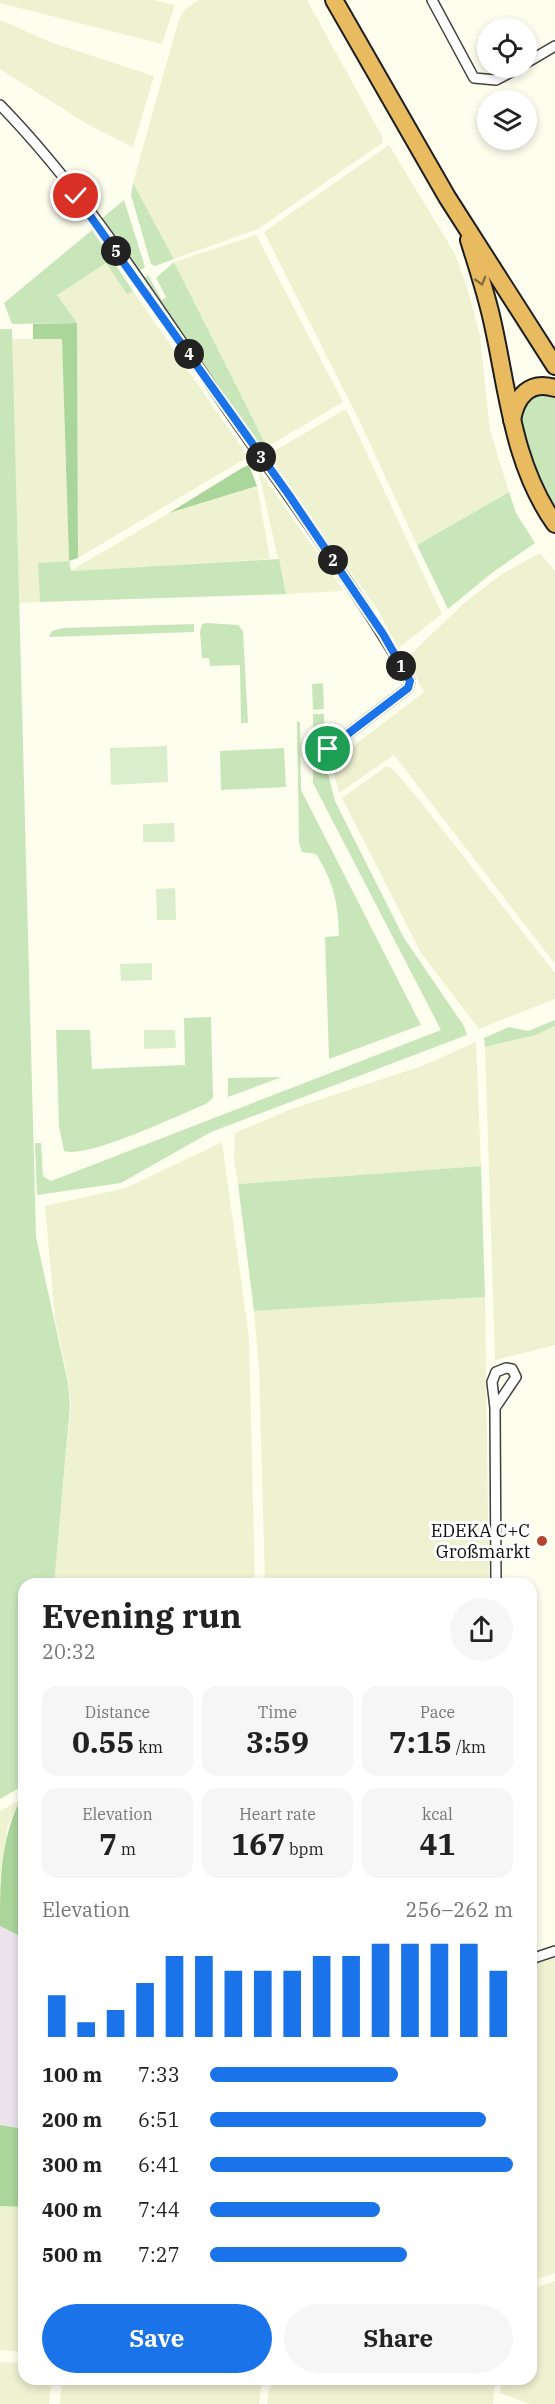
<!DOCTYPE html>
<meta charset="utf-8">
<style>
:root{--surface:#fff;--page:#f6f6f6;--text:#222;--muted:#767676;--accent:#1a73e8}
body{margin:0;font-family:"IBM Plex Serif",serif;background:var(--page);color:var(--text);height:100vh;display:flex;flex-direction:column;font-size:22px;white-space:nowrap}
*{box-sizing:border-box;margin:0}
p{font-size:20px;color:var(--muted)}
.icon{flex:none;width:33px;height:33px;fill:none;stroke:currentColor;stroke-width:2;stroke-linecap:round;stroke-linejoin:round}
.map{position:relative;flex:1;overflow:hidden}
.sheet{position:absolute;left:18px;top:1578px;width:519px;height:807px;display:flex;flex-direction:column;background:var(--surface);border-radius:18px;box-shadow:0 3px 9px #0003}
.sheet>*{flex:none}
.fabs{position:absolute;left:477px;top:18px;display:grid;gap:12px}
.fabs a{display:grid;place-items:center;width:60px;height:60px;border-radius:50%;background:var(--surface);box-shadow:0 3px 9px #0003;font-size:30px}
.pin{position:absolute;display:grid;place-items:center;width:51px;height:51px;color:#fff;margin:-26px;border:3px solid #fff;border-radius:50%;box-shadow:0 2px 6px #0007}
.km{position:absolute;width:30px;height:30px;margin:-15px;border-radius:50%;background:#222;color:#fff;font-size:16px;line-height:30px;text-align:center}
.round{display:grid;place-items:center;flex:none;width:63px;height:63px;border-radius:32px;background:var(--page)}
.headline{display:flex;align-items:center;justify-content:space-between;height:102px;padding:0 24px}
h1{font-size:33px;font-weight:800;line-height:45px}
.stats{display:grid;grid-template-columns:repeat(3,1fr);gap:9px;height:102px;padding:6px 24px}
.stats div{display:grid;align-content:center;border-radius:15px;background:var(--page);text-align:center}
.stats b{font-size:30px;font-weight:800}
.stats small{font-size:16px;font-weight:400}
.stats p{font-size:16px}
.chart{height:168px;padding:12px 24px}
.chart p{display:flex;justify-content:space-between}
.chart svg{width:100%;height:108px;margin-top:6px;stroke:var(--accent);stroke-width:6}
.button{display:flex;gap:12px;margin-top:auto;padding:12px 24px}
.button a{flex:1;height:69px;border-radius:36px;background:var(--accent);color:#fff;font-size:24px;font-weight:800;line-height:69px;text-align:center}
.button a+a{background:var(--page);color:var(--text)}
ul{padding:0 24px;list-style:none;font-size:20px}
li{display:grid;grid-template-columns:96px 72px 1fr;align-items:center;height:45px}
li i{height:15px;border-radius:8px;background:var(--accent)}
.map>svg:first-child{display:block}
.industrial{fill:#ebe2eb}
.farmland{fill:#eef2d1}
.green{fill:#c9e6bb}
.forest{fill:#aad59b}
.pitch{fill:#dbeecc}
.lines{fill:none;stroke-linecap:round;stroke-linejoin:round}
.street-casing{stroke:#404040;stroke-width:12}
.highway-casing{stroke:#1e1e1e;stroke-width:20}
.street{stroke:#fff;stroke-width:9}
.highway{stroke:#e9bb61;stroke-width:16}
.oneway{stroke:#866d3b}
.route-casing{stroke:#fff;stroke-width:12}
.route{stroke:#1a73e8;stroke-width:8}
.poi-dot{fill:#b34430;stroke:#fff;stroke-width:2}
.labels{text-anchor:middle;stroke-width:6;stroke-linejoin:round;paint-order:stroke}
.poi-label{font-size:18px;fill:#0d0d0d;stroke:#fff;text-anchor:end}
</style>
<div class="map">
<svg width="555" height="2404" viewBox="0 0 555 2404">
<rect width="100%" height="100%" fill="#fefeef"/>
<path class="industrial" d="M0,1926L24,1938V2129L0,2125Z"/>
<g class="farmland">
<path d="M0,0H154L175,5L162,44L0,3Z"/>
<path d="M199,0H307L383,138L382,143L258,229L174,259L133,183L178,22L185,9Z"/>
<path d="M0,20L53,43L154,76L133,147L87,124L0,69Z"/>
<path d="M389,145L455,254L469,294L480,336L490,430L509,492L417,545L358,418L264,232Z"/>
<path d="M256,235L343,402L267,447L174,262Z"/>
<path d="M106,262L127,294L133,291L248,457L78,558L77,323L57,295Z"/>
<path d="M12,339H62L69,561L39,563L40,602L19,603Z"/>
<path d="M346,409L442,614L398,648L378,610L267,455Z"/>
<path d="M258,469L344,591L286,594Z"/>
<path d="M257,486L270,559L70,571L169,513Z"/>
<path d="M540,553L555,571V964L394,755L339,793L331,763L424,692L408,662L410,655L464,603L502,574Z"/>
<path d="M387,766L392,768L420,801L555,973V999L479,1029L421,953L342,798Z"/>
<path d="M555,1026V1345L495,1360L485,1047L536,1035Z"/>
<path d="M476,1042L481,1166L238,1184L234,1159L235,1133L291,1109L422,1066Z"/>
<path d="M222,1142L249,1338L255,1584H53L71,1405L68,1379L55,1319L45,1206L126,1188Z"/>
<path d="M485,1297L489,1584H265L259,1367L254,1311Z"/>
<path d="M20,1800L8,1825L0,1876V1811Z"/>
<path d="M555,1956V2273L531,2281V1964Z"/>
<path d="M0,2206L24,2207V2352L0,2350Z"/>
<path d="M555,2281V2404H529L500,2393L502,2379H531V2289Z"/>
<path d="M0,2362L24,2363V2379H52L49,2404H0Z"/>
<path d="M62,2379H262L259,2404H60Z"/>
<path d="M275,2379H495L493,2404H267L269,2390Z"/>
</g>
<g class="green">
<path d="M133,183L174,259L155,266L151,264L131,195Z"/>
<path d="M124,200L145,267L138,272L100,220Z"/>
<path d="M92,230L133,291L127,294L106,263L57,295L77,323L12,324L4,303Z"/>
<path d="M174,262L267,447L263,448L256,441L141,279L148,275L162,300L166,297L156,278Z"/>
<path d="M0,329H12L36,1237L68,1383L70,1406L54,1584H24V1785L0,1799Z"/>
<path d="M555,393V513C539,487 505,423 524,396Z"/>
<path d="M509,492L516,513L535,543L493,572L448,609L417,545Z"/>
<path d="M279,559L286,594L40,602L38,563L69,561L71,571Z"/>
<path d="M207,623L238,625L243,631L248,723H241L240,665L210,666L209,658H202L200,632L202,624Z"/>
<path d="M194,624V632L49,637L52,631L62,628Z"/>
<path d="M323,683L324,709L313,710L312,684Z"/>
<path d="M313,714H324L325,745L323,754L335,801L343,817L404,938L464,1026L467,1035L211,1132L121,1183L37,1195L35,1143H41L43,1176L51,1181L441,1030L313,783Z"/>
<path d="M297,722H300L301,790L421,1025L329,1059L325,937L339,936C338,902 334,883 316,854L302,852L299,843Z"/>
<path d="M284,748L286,787L221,790L220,751Z"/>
<path d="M211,1017L213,1098L206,1104C179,1115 87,1159 64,1151L59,1126L56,1030H90L92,1069L185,1065L184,1018Z"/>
<path d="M555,1020V1026L536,1035L485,1047L484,1038L509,1027L528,1031Z"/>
<path d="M282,1077L228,1097V1078Z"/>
<path d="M481,1166L485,1297L254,1311L238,1184Z"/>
</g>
<g class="forest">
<path d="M77,323L78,558L69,561L62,339H33V324Z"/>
<path d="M249,465L257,486L169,513L242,468Z"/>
<path d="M24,1799V1938L0,1926C0,1880 0,1842 20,1800Z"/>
<path d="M0,2125L24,2129V2207L0,2206Z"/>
</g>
<g class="pitch">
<path d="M167,746L168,782L111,785L110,748Z"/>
<path d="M174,823L175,842H143V824Z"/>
<path d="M175,888L176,920H157L156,889Z"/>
<path d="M152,963V980L121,981L120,964Z"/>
<path d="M144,1030H175L176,1048L144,1049Z"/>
</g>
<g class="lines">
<defs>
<g id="street">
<path d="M432,0L474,78L496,80L519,68"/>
<path d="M526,63L555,46"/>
<path d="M0,105C85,192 156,305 225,406C288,497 355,585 410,681L408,688L328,749"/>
<path d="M495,1408L516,1377L512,1369L506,1368L496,1372L492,1382L495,1408L496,1584"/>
<path d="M531,1959L555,1951"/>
</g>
<g id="highway">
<path d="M334,0L447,197L555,366"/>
<path d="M469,240C477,266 486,293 492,320C508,390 512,463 555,524"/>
<path d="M512,420C516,397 529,380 555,388"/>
</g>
</defs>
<use href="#street" class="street-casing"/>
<use href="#highway" class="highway-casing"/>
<use href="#street" class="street"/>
<use href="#highway" class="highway"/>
</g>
<defs><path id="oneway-chevron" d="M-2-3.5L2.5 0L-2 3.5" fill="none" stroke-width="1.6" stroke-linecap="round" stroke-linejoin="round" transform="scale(1.5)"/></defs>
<use class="oneway" href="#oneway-chevron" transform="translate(481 281) rotate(74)"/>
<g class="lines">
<defs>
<path id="route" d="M76,196L289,495L383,634L410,681L408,688L328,749"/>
</defs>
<use href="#route" class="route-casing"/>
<use href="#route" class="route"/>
</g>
<circle class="poi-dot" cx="542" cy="1541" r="6"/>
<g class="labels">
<g class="poi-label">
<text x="530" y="1537">EDEKA C+C<tspan x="530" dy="21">Großmarkt</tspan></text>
</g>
</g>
</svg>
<div class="fabs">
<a><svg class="icon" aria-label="locate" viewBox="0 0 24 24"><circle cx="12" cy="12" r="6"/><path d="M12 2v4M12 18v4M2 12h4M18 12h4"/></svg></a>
<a><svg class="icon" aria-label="layers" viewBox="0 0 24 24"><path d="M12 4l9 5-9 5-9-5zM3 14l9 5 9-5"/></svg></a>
</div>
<div class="pin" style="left:328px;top:749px;background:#1e9e55"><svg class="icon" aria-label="arrive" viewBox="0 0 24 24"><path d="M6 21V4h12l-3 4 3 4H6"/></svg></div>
<div class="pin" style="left:76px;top:196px;background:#d93025"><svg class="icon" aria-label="check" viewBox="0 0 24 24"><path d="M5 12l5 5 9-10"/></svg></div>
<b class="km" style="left:401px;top:666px">1</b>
<b class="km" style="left:333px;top:560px">2</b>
<b class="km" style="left:261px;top:457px">3</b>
<b class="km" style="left:189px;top:354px">4</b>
<b class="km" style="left:116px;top:251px">5</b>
<section class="sheet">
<div class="headline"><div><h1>Evening run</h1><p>20:32</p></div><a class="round"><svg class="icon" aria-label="share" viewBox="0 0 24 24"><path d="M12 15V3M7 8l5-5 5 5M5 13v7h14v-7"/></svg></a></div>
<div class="stats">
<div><p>Distance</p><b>0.55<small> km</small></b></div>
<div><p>Time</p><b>3:59</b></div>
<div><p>Pace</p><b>7:15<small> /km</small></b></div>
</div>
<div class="stats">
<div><p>Elevation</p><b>7<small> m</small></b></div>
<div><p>Heart rate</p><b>167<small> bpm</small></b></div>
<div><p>kcal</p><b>41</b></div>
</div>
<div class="chart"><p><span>Elevation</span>256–262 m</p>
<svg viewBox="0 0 160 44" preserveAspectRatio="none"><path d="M5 44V27M15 44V38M25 44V33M35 44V22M45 44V11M55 44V11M65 44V17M75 44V17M85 44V17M95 44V11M105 44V11M115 44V6M125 44V6M135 44V6M145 44V6M155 44V17"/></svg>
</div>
<ul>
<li><b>100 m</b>7:33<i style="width:62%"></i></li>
<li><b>200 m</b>6:51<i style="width:91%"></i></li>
<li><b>300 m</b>6:41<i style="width:100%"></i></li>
<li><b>400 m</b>7:44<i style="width:56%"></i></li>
<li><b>500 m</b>7:27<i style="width:65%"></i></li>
</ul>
<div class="button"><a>Save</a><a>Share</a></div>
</section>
</div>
